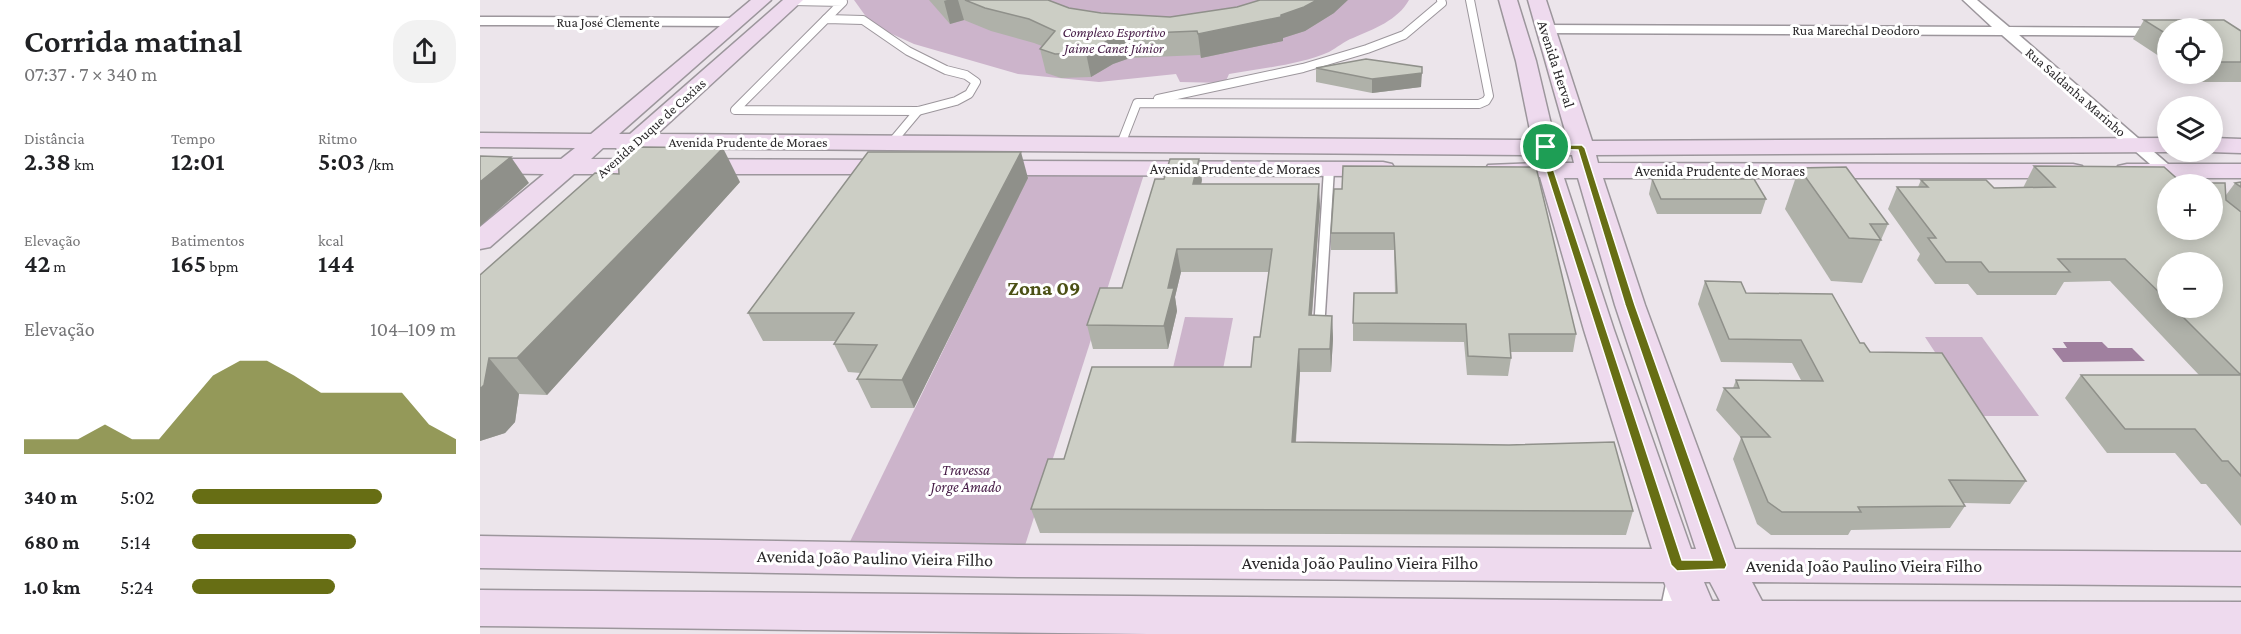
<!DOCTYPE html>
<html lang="pt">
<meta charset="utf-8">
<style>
:root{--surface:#fff;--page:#f2f2f2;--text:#202124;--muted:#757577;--accent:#676e14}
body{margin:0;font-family:"Crimson Pro",serif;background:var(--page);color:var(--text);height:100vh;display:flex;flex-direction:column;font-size:22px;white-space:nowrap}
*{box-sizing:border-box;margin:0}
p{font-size:20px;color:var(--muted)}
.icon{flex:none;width:33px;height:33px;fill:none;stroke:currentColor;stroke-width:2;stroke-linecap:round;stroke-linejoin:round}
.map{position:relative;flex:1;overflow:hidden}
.side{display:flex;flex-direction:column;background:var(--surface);width:480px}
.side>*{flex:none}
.fabs{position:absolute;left:1677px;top:18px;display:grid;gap:12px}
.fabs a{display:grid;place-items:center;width:66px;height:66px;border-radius:50%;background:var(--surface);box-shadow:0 3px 15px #0003;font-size:30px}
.pin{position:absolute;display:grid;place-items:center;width:51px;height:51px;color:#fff;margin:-26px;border:3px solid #fff;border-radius:50%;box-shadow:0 2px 6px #0007}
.round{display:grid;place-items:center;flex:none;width:63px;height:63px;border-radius:24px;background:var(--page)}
.summary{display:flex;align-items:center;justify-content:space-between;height:102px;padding:0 24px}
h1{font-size:33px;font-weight:600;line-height:45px}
.stats{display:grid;grid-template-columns:repeat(3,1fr);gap:9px;height:102px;padding:6px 24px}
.stats div{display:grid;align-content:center}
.stats b{font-size:26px;font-weight:600}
.stats small{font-size:16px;font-weight:400}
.stats p{font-size:16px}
.chart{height:168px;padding:12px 24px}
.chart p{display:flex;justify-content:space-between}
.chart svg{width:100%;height:108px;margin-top:6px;fill:var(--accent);opacity:.7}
ul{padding:0 24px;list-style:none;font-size:20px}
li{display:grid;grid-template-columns:96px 72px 1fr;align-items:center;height:45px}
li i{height:15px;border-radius:8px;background:var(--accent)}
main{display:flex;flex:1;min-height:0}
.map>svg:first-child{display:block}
.green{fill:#ccb4cb}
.water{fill:#a0809f}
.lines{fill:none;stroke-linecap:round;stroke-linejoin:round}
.lane-far2-casing{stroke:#9c969c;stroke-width:10}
.lane-far1-casing{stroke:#9c969c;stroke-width:13}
.lane-casing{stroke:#9c969c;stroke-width:16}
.street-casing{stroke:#9c969c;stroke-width:3}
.secondary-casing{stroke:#9c969c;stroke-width:3}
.lane-far2{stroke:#fff;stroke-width:8}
.lane-far1{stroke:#fff;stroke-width:10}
.lane{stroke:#fff;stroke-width:13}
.street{fill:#fff;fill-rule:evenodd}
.secondary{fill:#eedaee;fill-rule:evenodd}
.wall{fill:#afb1a9;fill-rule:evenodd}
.shaded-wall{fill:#8f908a}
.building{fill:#cccec5;stroke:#8f908a;stroke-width:1.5;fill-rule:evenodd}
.route{fill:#676e14;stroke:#fff;stroke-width:1.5;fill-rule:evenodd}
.labels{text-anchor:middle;stroke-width:6;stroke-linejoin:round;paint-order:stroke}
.far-street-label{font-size:14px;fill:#2a282a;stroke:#fff}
.far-park-label{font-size:14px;font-style:italic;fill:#461c46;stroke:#fff}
.street-label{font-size:15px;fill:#2a282a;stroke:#fff}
.park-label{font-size:15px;font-style:italic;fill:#461c46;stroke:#fff}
.near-street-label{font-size:18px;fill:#2a282a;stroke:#fff}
.district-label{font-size:21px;font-weight:bold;fill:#4b5015;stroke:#fff}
</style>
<main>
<section class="side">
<div class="summary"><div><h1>Corrida matinal</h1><p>07:37 · 7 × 340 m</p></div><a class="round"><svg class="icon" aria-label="share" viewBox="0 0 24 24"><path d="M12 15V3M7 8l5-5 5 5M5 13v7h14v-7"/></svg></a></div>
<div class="stats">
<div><p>Distância</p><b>2.38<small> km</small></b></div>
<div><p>Tempo</p><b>12:01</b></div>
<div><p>Ritmo</p><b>5:03<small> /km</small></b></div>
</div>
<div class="stats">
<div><p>Elevação</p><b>42<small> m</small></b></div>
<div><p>Batimentos</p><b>165<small> bpm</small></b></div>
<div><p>kcal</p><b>144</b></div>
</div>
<div class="chart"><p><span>Elevação</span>104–109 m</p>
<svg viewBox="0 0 160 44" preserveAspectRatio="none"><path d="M0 44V38L10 38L20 38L30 32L40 38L50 38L60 25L70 12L80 6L90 6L100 12L110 19L120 19L130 19L140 19L150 32L160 38V44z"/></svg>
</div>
<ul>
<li><b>340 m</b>5:02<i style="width:72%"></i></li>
<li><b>680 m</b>5:14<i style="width:62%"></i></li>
<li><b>1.0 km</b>5:24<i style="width:54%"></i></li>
</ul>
</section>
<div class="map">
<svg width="1761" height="634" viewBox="0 0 1761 634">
<rect width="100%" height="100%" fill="#ece5eb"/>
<g class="green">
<path d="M374,0H929C918,20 894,29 873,38C864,41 857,48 849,52C819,65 782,68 749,74L745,83L700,82L696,74L619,82L538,74L434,44L392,25Z"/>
<path d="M552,168H666L540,561L362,558Z"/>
<path d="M705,317L753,318L743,369L693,368Z"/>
<path d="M1445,337H1502L1559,416H1497Z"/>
</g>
<path class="water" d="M1583,342H1622L1628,348H1652L1665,361L1583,362L1572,348H1587Z"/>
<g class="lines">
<defs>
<g id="lane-far2">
<path d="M312,1L363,2L346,19"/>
<path d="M346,19L383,20L428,51L466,70L486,75L496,82L489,94L476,101L438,111L255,110Z"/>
<path d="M678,99L823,68L887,49L924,35L962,3L961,0"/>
<path d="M412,142L438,111"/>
<path d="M641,144L657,103L999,104L1006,101L1009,96L990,0"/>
</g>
<path id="lane-far1" d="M839,330L849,169"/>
<path id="lane" d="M1191,634L1185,620L1193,582"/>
<g id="street">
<path d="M1483,0H1497L1529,27L1691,28H1688V36L1539,35L1711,184H1693L1522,35L1064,33L1057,29L1064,25L1512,27Z"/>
<path d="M0,17L255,18L262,22L255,26L0,25Z"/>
</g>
<g id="secondary">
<path d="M271,0H291L139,134H150L303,0H323L177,134L1052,140L1036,61L1019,0H1037L1056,61L1075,141H1088L1048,0H1066L1112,141L1688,138V152H1691H1688L1116,155L1118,163L1593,164L1602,166L1605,171L1602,176L1593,178H1123L1165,305L1255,549L1761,552V586L1272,582L1282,601L1761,602V634H667L0,626V590L1192,601L1184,582L540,577L0,568V536L540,545L1172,549L1104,330L1060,177L1008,175L1005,170L1008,165L1056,163L1054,155L162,148C154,155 149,155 140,153L136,148H123L111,159L417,160L426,162L429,167L426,172L417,174H94L10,247L0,249V227L64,174L0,173V159H81L95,148L0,147V133L111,134ZM1079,155H1092L1094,163H1080ZM1084,178H1098L1135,305L1216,549H1211L1134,330ZM1224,582H1230L1240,601H1232Z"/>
<path d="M1732,138L1761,139V153L1729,152H1732Z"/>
<path d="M504,161L903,162L912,164L915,169L912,174L903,176L504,175L495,173L492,168L495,163Z"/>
<path d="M1647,164H1761V178H1647L1638,176L1635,171L1638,166Z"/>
</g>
</defs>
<use href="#lane-far2" class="lane-far2-casing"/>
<use href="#lane-far1" class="lane-far1-casing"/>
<use href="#lane" class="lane-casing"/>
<use href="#street" class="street-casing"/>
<use href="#secondary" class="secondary-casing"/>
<use href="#lane-far2" class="lane-far2"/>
<use href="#lane-far1" class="lane-far1"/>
<use href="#lane" class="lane"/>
<use href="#street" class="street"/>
<use href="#secondary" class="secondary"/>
</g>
<g class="wall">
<path d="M449,0H568L589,8L621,13L690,17L854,13L825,31L803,38V41L721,58L720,55L650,58L633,64L611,77L581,78L566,73L560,49L562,46L554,43L511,31L484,20L470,24Z"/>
<path d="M1664,20L1761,31V82H1717L1704,74H1732V28H1688V62L1653,39Z"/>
<path d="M836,68L941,87L892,93L836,82Z"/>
<path d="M1554,166L1702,183L1746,195L1755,183L1761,182V526L1726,484H1721L1695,453H1627L1585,398L1601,375H1719L1630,281L1584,282L1576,295H1497L1488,284H1455L1437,260L1440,254L1408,209L1417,187H1438L1441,180L1514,188H1543ZM1688,262L1732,308H1688Z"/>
<path d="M1319,168L1408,224L1382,283L1351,281L1305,209Z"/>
<path d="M548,178L434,408H391L377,379L381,373L368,372L354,344L356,341H283L268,313Z"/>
<path d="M1172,179L1286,199L1281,214H1177L1169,194Z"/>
<path d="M722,180L721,184L840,206L832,315L852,316L853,339L851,372H820L816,442L1153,511L1146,535L560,533L551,509L584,459L771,367L780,337L789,272H701L695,297L697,311L688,349H613L607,325L642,288Z"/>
<path d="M260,182L67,395L39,394L35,422L25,433L0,441V275Z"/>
<path d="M854,189L1096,334L1093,352H1030L1031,358L1028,376L987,375L984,342L873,341V323L915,293L914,250H851V233Z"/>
<path d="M1225,281L1266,293L1380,343L1546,481L1530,504L1483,503L1485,506L1470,528L1371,530L1368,535H1291L1277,524L1253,459L1261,438L1236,410L1244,388H1253L1256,380H1321L1312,363L1241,362L1218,304Z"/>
</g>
<g class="shaded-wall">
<path d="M467,0H478L484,20L470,24L464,1Z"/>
<path d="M837,0H868L854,13L825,31L803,38V41L721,58L718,34L801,15Z"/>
<path d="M646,34L650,58L633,64L611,77L606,53L629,40Z"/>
<path d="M942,73L941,87L892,93V79Z"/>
<path d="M243,148L260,182L67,395L37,358Z"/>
<path d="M541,152L548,178L434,408L422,380Z"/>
<path d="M31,157L49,183L0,226V182Z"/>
<path d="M719,159L722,180L716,206L713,184Z"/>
<path d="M839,184L840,206L830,339L829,315Z"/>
<path d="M697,249L701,272L695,297L697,311L688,349L684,326L688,288Z"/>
<path d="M852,316L853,339L851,372L850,349Z"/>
<path d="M819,349L820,372L814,466L812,442Z"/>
<path d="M9,358L39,394L35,422L25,433L0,441V389Z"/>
</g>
<g class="building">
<path d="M485,0H568L589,8L621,13L690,17L757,7L780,0H837L824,7L801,15V17L718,34L717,31L646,34L629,40L606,53L575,54L560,49L575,31L549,19L505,8Z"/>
<path d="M1664,20H1744L1761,31V62H1732V28H1688V35Z"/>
<path d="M886,59L942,67V73L892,79L836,68Z"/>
<path d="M162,147L243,148L37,358H9L4,385L0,389V275L115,173L139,174L138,156L150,150Z"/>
<path d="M388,152H541L422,380L377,379L397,345L354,344L374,313H268Z"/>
<path d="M0,156L31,157L0,182Z"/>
<path d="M690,159H719L713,184H839L829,315L852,316L850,349H819L812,442L1029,445L1134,442L1153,511L551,509L568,459H584L612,367H771L774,337H780L792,249H697L688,288H694L684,326L607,325L620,288H642L675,179H684Z"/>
<path d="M863,166L1056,167L1096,334H1029L1031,358L988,356L986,324L873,323L874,293H917L914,233H851L854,189H862Z"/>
<path d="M1554,166L1684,167L1702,183H1745L1746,200L1761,212V375L1694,308H1732V262H1688V301L1645,259H1578L1590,272H1509L1501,262H1466L1448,238H1456L1417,187H1448L1441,180H1506L1514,188L1575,187ZM1688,184H1732V230H1688Z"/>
<path d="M1366,167L1408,224H1390L1401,240L1369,238L1319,168Z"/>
<path d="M1172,179H1274L1286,199H1181Z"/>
<path d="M1761,182V187L1755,183Z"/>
<path d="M1225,281L1261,282L1266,293L1352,294L1380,343H1384L1390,352L1462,353L1546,481L1469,480L1485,506L1378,507L1381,512H1302L1288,502L1261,437H1290L1244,388H1259L1256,380L1343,381L1321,340L1249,339Z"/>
<path d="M1601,375H1761V476L1748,461H1742L1715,429H1645Z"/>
</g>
<path class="route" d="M1066,145H1102L1105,148L1155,305L1247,565L1245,569L1197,571L1191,565L1066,171L1062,147ZM1070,149L1098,150L1145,305L1232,560H1202L1074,171Z"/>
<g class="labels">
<g class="far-street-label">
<text x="128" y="27">Rua José Clemente</text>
<text x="1376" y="35">Rua Marechal Deodoro</text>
<text transform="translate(1596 92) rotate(41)" y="5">Rua Saldanha Marinho</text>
<text transform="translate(171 128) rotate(-42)" y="5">Avenida Duque de Caxias</text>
<text x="268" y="147">Avenida Prudente de Moraes</text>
</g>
<g class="far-park-label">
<text x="634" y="37">Complexo Esportivo<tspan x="634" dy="16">Jaime Canet Júnior</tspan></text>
</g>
<g class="street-label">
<text transform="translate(1076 64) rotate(72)" y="5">Avenida Herval</text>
<text x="755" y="174">Avenida Prudente de Moraes</text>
<text x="1240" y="176">Avenida Prudente de Moraes</text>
</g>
<g class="park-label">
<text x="486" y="475">Travessa<tspan x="486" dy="17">Jorge Amado</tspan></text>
</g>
<g class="near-street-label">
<text transform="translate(395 558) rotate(1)" y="6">Avenida João Paulino Vieira Filho</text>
<text x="880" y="569">Avenida João Paulino Vieira Filho</text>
<text x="1384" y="572">Avenida João Paulino Vieira Filho</text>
</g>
<g class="district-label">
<text x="564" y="295">Zona 09</text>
</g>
</g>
</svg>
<div class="fabs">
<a><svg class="icon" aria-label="locate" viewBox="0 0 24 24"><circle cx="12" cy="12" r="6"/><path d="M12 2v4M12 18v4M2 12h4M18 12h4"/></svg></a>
<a><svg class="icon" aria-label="layers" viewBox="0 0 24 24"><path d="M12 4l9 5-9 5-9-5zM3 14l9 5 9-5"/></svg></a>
<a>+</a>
<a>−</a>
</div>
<div class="pin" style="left:1066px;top:147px;background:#1e9e55"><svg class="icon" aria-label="arrive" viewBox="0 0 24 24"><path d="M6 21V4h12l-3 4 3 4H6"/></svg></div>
</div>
</main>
